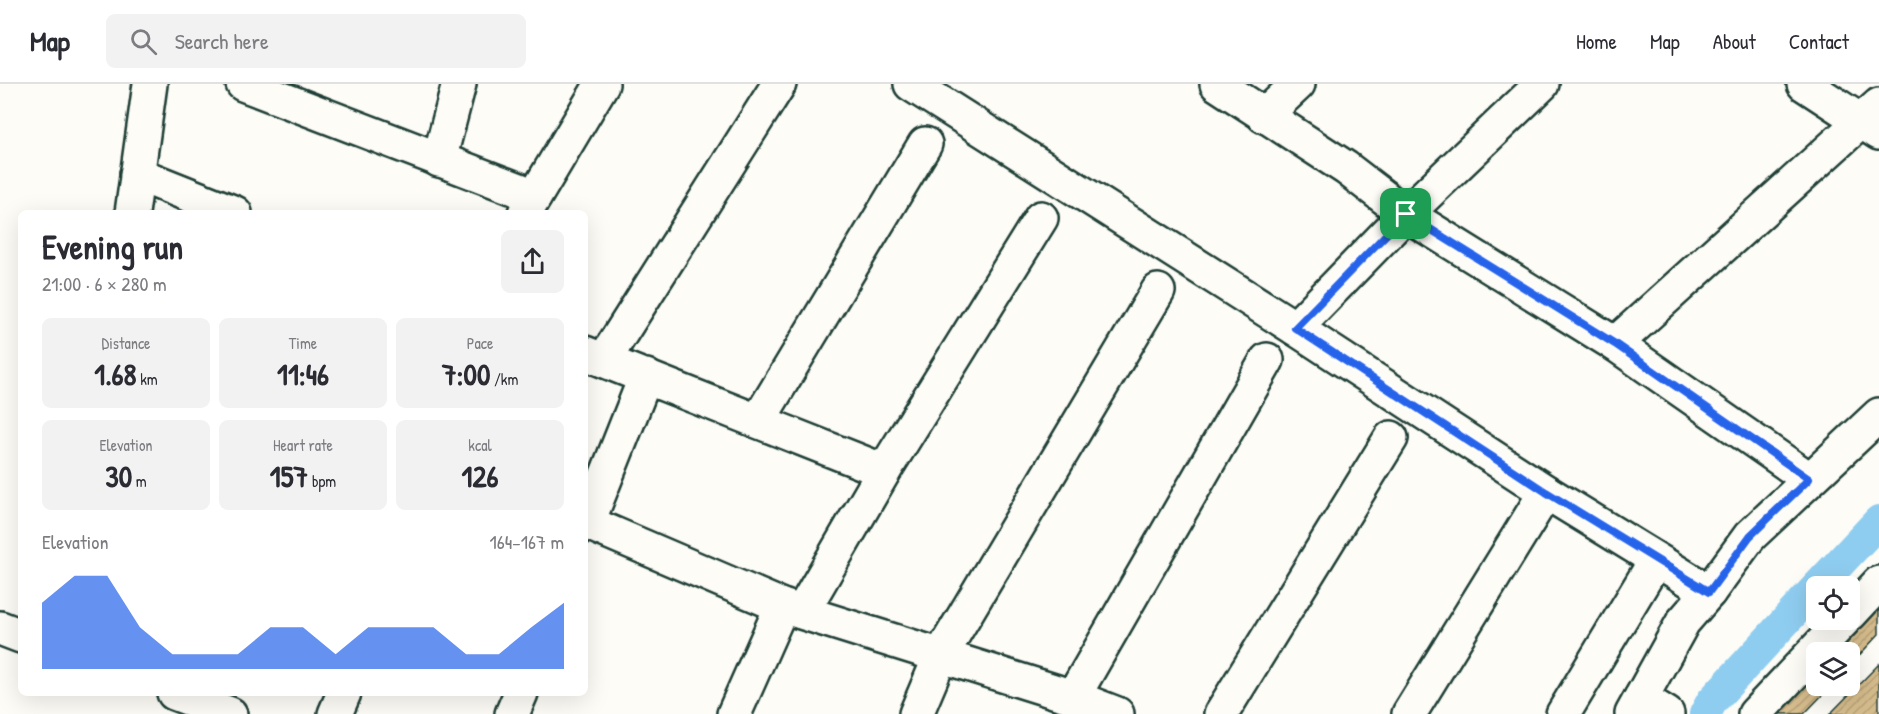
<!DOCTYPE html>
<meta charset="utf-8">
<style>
:root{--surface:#fff;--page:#f2f2f3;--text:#2b2b33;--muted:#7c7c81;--line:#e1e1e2;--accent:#2563eb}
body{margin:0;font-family:"Patrick Hand",sans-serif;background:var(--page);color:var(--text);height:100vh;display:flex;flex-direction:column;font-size:22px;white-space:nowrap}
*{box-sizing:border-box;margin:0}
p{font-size:20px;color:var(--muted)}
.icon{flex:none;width:33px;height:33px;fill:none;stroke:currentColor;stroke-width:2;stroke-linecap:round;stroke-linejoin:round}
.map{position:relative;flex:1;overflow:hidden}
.panel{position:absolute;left:18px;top:126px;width:570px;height:486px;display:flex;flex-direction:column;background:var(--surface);border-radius:9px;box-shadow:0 6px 24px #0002}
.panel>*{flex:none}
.buttons{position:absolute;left:1806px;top:492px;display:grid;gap:12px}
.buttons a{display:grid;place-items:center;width:54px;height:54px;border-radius:9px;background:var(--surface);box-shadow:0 6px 24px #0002;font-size:30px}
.pin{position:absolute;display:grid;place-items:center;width:51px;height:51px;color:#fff;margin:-26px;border-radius:12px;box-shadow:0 3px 9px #0006}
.round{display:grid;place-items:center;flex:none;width:63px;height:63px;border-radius:9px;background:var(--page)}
.headline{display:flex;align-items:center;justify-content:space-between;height:102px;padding:0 24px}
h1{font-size:33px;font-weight:700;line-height:45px}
.metrics{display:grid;grid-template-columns:repeat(3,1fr);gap:9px;height:102px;padding:6px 24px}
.metrics div{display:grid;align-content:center;border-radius:9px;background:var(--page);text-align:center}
.metrics b{font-size:30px;font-weight:700}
.metrics small{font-size:16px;font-weight:400}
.metrics p{font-size:16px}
.chart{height:168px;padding:12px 24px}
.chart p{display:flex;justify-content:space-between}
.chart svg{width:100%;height:108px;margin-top:6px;fill:var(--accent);opacity:.7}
header{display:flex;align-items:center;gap:36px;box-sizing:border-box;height:84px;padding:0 30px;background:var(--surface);border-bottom:2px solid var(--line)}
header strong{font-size:28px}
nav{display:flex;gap:33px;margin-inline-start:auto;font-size:21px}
.search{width:420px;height:54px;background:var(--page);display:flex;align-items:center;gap:15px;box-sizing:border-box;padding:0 21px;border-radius:9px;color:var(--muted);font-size:22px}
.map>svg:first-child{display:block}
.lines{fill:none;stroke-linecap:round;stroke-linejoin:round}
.canal{stroke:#8fcdf0;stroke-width:32}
.building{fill:url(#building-hatch);stroke:#1f3d34;stroke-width:1.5}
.minor-casing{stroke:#1f3d34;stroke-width:38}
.minor{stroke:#fdfcf7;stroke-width:33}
.route-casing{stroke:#fff;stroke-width:12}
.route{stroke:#2563eb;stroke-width:8}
</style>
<header>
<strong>Map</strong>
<div class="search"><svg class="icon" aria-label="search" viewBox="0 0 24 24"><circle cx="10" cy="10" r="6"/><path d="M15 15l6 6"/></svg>Search here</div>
<nav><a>Home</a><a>Map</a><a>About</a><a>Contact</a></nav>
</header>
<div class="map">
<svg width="1879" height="630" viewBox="0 0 1879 630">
<defs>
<pattern id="building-hatch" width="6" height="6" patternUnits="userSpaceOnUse" patternTransform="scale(1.5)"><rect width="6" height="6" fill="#d6bc8c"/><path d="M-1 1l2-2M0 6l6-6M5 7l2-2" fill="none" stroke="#b7a279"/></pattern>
</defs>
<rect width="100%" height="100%" fill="#fdfcf7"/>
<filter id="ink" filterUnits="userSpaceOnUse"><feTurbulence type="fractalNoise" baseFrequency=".0167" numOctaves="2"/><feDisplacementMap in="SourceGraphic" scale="12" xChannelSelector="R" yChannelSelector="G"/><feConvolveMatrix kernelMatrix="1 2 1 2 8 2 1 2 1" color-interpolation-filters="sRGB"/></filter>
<g filter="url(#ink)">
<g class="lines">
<g class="canal">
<path d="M1818,502L1879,437"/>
<path d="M1705,630L1712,617L1816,504"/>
</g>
</g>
<g class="building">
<path d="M1879,507V550L1850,581V568H1821Z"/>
<path d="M1816,573V602H1831L1804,630H1780L1771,622Z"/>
<path d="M1879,580V630H1830Z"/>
</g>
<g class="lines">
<defs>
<g id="minor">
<path d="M243,0L535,112"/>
<path d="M911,0L1295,244L1546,408L1709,508"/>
<path d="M1217,0L1346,84L1406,130L1615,260L1809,395"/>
<path d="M1804,0L1879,49"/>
<path d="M1264,32L1298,0"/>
<path d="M439,76L459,0"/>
<path d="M137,90L235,129"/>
<path d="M132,129L150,0"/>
<path d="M525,129L602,0"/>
<path d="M1295,244L1406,130L1542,0"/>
<path d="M1615,260L1879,21"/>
<path d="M585,269L884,387"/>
<path d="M604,276L779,0"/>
<path d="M758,337L925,60"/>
<path d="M585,432L590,433L595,442L782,522L1073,613L1117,630"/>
<path d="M590,433L646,292"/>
<path d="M802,528L884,387L1041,134"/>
<path d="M1850,530L1879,499"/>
<path d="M0,544L21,552"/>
<path d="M174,609L230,630"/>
<path d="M1073,613L1267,276"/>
<path d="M1641,614L1667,630"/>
<path d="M335,630L344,609"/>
<path d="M512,630L521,609"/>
<path d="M734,630L782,522"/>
<path d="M916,630L941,571L1158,207"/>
<path d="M1221,630L1391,354"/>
<path d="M1409,630L1546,408"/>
<path d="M1563,630L1656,476"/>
<path d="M1632,630L1683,538L1709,508L1750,452L1879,331"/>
<path d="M1755,630L1844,536"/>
</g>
</defs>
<use href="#minor" class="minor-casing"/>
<use href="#minor" class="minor"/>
</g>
</g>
<g class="lines" filter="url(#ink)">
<defs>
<path id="route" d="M1406,130L1615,260L1809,395L1750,452L1709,508L1546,408L1295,244Z"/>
</defs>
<use href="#route" class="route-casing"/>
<use href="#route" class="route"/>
</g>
</svg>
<div class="buttons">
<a><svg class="icon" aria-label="locate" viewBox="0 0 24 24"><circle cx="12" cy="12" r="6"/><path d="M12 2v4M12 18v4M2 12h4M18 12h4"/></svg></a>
<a><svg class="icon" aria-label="layers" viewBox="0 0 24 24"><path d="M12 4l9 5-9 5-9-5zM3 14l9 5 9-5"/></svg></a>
</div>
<div class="pin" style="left:1406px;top:130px;background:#1e9e55"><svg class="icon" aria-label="arrive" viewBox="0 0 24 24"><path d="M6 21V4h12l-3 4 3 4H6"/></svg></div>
<section class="panel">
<div class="headline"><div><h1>Evening run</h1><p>21:00 · 6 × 280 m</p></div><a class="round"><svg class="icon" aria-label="share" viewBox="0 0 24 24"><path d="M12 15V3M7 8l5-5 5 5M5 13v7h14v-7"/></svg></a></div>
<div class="metrics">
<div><p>Distance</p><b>1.68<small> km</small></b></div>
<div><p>Time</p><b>11:46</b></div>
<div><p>Pace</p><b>7:00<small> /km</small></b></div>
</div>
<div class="metrics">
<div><p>Elevation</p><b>30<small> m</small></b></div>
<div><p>Heart rate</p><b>157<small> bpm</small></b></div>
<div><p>kcal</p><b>126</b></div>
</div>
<div class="chart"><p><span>Elevation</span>164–167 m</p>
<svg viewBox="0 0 160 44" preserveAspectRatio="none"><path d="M0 44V17L10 6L20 6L30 27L40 38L50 38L60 38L70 27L80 27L90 38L100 27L110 27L120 27L130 38L140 38L150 27L160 17V44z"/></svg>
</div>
</section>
</div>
